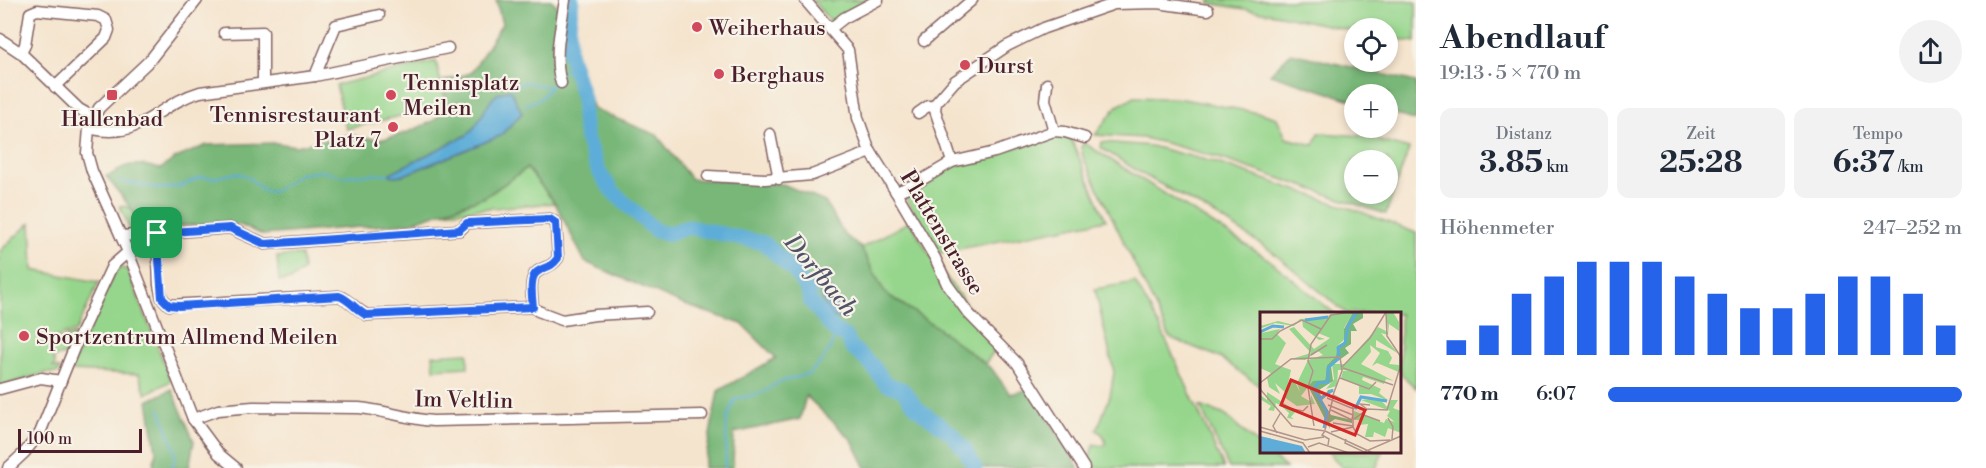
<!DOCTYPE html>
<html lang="de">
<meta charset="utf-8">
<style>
:root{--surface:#fff;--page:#f2f2f3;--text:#1f2937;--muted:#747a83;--accent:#2563eb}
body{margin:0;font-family:"Libre Bodoni",serif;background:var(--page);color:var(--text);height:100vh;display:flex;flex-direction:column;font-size:22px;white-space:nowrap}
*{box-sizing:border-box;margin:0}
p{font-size:20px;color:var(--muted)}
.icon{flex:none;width:33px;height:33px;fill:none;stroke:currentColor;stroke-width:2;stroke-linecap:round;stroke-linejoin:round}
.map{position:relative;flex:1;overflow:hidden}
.drawer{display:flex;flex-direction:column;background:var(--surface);width:570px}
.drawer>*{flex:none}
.buttons{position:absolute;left:1344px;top:18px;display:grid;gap:12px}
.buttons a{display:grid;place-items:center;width:54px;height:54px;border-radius:50%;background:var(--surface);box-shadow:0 3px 9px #0003;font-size:30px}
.scale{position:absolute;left:18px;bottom:15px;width:124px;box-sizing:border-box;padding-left:6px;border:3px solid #4a1f2b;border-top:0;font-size:16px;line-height:21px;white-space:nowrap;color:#4a1f2b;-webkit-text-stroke:4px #f7f3e8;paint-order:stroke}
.pin{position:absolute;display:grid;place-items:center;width:51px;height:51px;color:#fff;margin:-26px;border-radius:12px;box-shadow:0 3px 9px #0006}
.round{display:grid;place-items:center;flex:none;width:63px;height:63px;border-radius:32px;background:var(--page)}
.head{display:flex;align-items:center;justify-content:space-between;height:102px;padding:0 24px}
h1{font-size:33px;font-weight:700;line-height:45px}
.metrics{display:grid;grid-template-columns:repeat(3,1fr);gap:9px;height:102px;padding:6px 24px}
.metrics div{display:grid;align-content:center;border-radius:12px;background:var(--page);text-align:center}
.metrics b{font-size:30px;font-weight:700}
.metrics small{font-size:16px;font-weight:400}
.metrics p{font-size:16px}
.chart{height:168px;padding:12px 24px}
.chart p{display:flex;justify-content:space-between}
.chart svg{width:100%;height:108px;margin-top:6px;stroke:var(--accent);stroke-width:6}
ul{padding:0 24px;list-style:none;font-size:20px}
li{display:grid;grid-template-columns:96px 72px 1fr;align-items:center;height:45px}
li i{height:15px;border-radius:8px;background:var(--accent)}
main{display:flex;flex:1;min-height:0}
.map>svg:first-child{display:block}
.green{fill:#96d68c;stroke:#707a5c;stroke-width:1.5;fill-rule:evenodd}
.forest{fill:#78b778;stroke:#616b52;stroke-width:1.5}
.water{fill:#5dadd8;stroke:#546682;stroke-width:1.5}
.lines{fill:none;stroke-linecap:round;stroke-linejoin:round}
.stream{stroke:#5dadd8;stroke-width:2}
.river{stroke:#5dadd8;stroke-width:15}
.minor-casing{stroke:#866464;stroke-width:13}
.minor{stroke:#fff;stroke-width:10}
.route-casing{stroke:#fff;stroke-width:12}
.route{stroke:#2563eb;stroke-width:8}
.poi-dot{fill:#d1495b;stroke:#f7f3e8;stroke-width:2}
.labels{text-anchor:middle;stroke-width:4.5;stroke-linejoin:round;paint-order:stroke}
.poi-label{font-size:22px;fill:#4a1f2b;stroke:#f7f3e8;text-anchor:start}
.street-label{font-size:22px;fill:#4a1f2b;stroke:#f7f3e8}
.water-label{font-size:24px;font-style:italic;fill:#515168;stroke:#f7f3e8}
.inset-river{fill:none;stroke:#5dadd8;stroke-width:3}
.inset-road{fill:none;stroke:#b1958c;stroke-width:1.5}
.view{fill:#d62828;fill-opacity:0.15;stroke:#d62828;stroke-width:3}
.inset-edge{fill:none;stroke:#4a1f2b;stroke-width:3}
</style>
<main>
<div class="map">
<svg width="1416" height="468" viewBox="0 0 1416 468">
<rect width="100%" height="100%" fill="#f7f3e8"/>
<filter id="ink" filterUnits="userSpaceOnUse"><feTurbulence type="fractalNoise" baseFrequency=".0167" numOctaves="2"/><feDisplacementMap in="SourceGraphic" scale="12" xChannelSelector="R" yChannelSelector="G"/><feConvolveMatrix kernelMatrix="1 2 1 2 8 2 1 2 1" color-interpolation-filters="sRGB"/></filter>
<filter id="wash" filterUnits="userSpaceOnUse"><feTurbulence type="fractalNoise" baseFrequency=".008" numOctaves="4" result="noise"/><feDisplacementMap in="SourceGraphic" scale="24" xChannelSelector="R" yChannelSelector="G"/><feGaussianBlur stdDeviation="1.35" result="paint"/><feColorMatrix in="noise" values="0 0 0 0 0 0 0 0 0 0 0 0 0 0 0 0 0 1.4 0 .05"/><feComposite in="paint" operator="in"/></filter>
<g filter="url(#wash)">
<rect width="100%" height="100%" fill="#f5e4cd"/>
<g class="green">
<path d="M812,0H831L832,2L835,0H871L831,22Z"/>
<path d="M1210,0H1407L1416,2V42L1388,38V28H1354V31L1280,15L1210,3Z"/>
<path d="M436,61L446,105L346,129L336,85Z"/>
<path d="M1135,97L1183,99L1264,114L1277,118L1286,138L1314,145L1319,133L1362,136L1409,149L1386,214L1216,157L1165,143L1143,138L1095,135L1117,106ZM1354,160H1388V194H1354Z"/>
<path d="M1056,135L1071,139L1106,220L939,253L904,195L930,181L957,164Z"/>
<path d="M1102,142L1151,146L1217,163L1361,212L1416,233V388L1400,373V314L1346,313L1270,250L1219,217L1144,175L1101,148Z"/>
<path d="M1084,143L1267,258L1334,313L1262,314L1261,387L1219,357L1170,338L1083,157L1081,147Z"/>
<path d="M527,168L555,203L442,212L485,197Z"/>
<path d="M120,206L129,207L144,225H197L130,230Z"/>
<path d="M910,221L928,252L997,347L985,364L935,326L885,293L861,248Z"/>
<path d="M31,222L33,270L99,282L76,331L49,339L50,342L74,335L65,355L53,357L55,364L53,367L60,369L58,373H46L0,386V251Z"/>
<path d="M301,255L303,270L291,280L279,281L277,257Z"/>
<path d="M120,268L127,269L171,381L146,394L139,374L70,371L113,275Z"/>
<path d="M1135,282L1161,329L1224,468H1089L1087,463L1094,444L1103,446L1106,443L1102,434L1097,430L1110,396L1114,372L1095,289Z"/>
<path d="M468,353V367L434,369L433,355Z"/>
<path d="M1200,406L1225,415L1261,447L1262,452H1267L1286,468H1229Z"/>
<path d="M1329,452H1383L1376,468H1342Z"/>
</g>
<g class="forest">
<path d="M496,0H551L558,6L593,109L657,135L691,179L783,184L825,202L844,234L861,248L885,293L935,326L992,369L1010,394L1030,389L1079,468H866L852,440L806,396L800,419L734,433L733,468H704L718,391L776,358L742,324L682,304L585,262L555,203L527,168L485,197L409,223L263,235L240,225H144L106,176C115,175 116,170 124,167C135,162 149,166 160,169L176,158L207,145L276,143L296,146L349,135L364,138L383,139L406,133L433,121L448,106L443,81L471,73L502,24Z"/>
<path d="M1291,53L1416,82V121L1388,112V94H1354V101L1270,74Z"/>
<path d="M172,389L194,441L189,468H153L156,451L148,401Z"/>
</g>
<g class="water">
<path d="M510,89L522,113L500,136L404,175L394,176L388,174L467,135C480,125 484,106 496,95C500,92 506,91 510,89Z"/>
<path d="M823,281L829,287L842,314L840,319C827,317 821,297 818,285Z"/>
</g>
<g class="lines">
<g class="stream">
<path d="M562,73L572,64"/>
<path d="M510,88L526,82L550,87"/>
<path d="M525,105L541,98L557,80"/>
<path d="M120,181L157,188H167L181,186L201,177L214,178L236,173L247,176L264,191L273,192L300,174L324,171L344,177L353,175L389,174"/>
<path d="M160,409L176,453L172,468"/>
<path d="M725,468L727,418L735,399L762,393L779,382L809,374L821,362L832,345L834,330"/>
</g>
<path class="river" d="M572,0L569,27V52L583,98V117L586,138L599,172L614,193L656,231L667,234L689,227L764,243L794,271L808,291L811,302L834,330L846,337L852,348L872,365L885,383L903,390L917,408L952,434L966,451L975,468"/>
</g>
</g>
<g filter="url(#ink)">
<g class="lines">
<defs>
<g id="minor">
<path d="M197,0L150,60L99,108L89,128L87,153L92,171L128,252L193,419L219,454L236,468"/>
<path d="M805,0L848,50L858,118L869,149L896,192L935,258L947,284L968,313L1017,363L1084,468"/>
<path d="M830,29L844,18L878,0"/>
<path d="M224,33L263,32V83"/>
<path d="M0,39L21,53L79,109L93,117"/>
<path d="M924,41L972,0"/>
<path d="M21,53L25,45L30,13L37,10L98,16L106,20L109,30L106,38L55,87"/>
<path d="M315,76L336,25L379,15"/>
<path d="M561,83C553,56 561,27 565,0"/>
<path d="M1047,84L1045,100L1054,131"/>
<path d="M918,113L928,106L934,107"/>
<path d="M89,128C141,142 155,105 200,92L315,76L448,48"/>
<path d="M770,134L779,179"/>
<path d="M952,162L935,110L936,103L955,81L1007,46L1044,28L1114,4L1157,3L1208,10"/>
<path d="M708,176L765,179L812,175L871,152"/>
<path d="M896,192L913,185L952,162L995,152L1054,131L1065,132L1085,138"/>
<path d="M157,233L159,285L162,298L169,305L339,296C350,300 356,310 367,315L533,307L538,311L562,320L595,315L647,312"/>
<path d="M121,236L230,228L265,244L460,230L467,223L550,219L556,223L558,258C550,269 546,265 537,272C529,277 532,298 533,307"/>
<path d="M0,389L41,378L61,381"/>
<path d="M193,419L218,410L253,407L359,408C384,410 407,419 433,421L702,415"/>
<path d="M8,468L25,452L40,433L74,348L112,266L128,252"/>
</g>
</defs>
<use href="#minor" class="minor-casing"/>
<use href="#minor" class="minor"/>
</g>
</g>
<g class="lines" filter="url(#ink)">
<defs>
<path id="route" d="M550,219L556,223L558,258C549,270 546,265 537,272C529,277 532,298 533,307L366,315C356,310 350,300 339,296L179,306L169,305L162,298L157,233L230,228L265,244L459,230L467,223Z"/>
</defs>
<use href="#route" class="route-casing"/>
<use href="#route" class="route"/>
</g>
<g class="poi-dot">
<circle cx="697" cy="27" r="6"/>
<circle cx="965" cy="65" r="6"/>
<circle cx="719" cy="74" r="6"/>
<rect x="106" y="89" width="12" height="12" rx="3"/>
<circle cx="391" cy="95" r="6"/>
<circle cx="393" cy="127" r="6"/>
<circle cx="24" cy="336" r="6"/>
</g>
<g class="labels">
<g class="poi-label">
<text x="709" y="35">Weiherhaus</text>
<text x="977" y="73">Durst</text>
<text x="731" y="82">Berghaus</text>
<text x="403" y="90">Tennisplatz<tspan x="403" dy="25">Meilen</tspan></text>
<text x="381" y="122" text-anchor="end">Tennisrestaurant<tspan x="381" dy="25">Platz 7</tspan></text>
<text x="112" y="126" text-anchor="middle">Hallenbad</text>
<text x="36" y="344">Sportzentrum Allmend Meilen</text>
</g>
<g class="street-label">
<text transform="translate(943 232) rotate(59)" y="8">Plattenstrasse</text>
<text transform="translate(464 399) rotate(1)" y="8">Im Veltlin</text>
</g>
<g class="water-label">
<text transform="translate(821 275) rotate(50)" y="8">Dorfbach</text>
</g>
</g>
<g transform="translate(1260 312)">
<rect width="141" height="141" fill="#f5e4cd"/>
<path d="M126,0H133L139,10V19L129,12L128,23L121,21L141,45V61L117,51L112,54L120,41L110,33L111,40L101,52L134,69L126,67L124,72L103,65L102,68L121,77L119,81L129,89L111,82H99V74L81,66L83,59L89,58H78L77,74L66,77L74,67L72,52H85L118,15L128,20ZM116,28L139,42V53L129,52L132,46L128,39L116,35ZM71,2H92L84,16L86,26L77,34L76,44L67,53L65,68L52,70L41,84L51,90V83L55,92L37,94L24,85L27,82L15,71L20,82L9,75L7,66L11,61L0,56L1,21L20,17L17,22L26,31L15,52L31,58L28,72L34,68L40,80L37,71L48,48L63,43L58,39L45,48L31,47L51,41L29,17L34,15L54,37L70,26L58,21L56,24L65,27L59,28L43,15L42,7L34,14L15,11L2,16L0,14L18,9L34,13L40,7L65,6ZM7,80L36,99L31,105L34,107L27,106L29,101L20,93L16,91L14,99L8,98L11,94L0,87V83L7,88ZM119,86L127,95L131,88H138L133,96L141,99V121L128,116L125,125L114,120L113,125H97H105L108,112L99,113V108H94V99L124,111L126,107L135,110L127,104L130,99L101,88Z" fill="#96d68c" fill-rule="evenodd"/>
<path d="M68,0H103V6L93,12L97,19H91V32L85,36L89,41L71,54L73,69L59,78L61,84H65L68,78L74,77L62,88L71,103L92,108V111L75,107L69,111L70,117L48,74L53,69L65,68L67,53L76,44L77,34L84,30V17L92,2Z" fill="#78b778"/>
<path d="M0,124L42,134L46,141H0Z" fill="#5dadd8"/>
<path class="inset-river" d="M45,8L68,5M0,20L13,14L24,15M79,44L78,36L85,31L88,14L97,0M58,88L73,78M95,97L101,85L127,89M64,116L67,100L54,77L58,71L68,70V56L79,46"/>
<path class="inset-road" d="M126,0L127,24L141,45M0,27H12L20,19L42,8L61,17M51,43L67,33M82,55L110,26L126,0M83,56L133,73M80,66L109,77L116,70M0,71L31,47L80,45L82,59L73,83L93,93V115M0,77L32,114L65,119M67,86L94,97M68,93L93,103L92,107M32,97L43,99L48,94M107,97L100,92L110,93M71,98L92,108M101,102L120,109M128,106L133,115L132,127M94,107L108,97L127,98L141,52M73,111L93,114M54,114L48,75L53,59L48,49L51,32L71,3L92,0M0,115L45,128L64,125M93,115L97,122L110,129L130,128M65,118L73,86M0,119L43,131L50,141M65,119L113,141M65,119L62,123L69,127L68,133M71,120L93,115M17,121L13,114L21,100M86,127L85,131L104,140L141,124M48,135L59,131L89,141"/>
<path class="view" d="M31,68L105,98L95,123L21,93Z"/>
<rect width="141" height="141" class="inset-edge"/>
</g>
</svg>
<div class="buttons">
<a><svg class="icon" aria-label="locate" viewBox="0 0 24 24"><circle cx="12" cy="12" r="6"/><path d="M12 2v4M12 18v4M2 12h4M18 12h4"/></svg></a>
<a>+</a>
<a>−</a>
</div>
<div class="scale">100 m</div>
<div class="pin" style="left:157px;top:233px;background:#1e9e55"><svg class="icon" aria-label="arrive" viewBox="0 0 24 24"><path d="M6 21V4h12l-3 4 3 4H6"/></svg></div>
</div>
<section class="drawer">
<div class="head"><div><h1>Abendlauf</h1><p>19:13 · 5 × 770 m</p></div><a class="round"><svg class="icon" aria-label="share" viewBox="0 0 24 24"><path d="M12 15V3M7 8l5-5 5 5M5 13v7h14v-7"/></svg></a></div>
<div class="metrics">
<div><p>Distanz</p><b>3.85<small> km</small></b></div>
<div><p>Zeit</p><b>25:28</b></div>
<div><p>Tempo</p><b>6:37<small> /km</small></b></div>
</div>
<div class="chart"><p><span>Höhenmeter</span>247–252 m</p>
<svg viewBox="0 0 160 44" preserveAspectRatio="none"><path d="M5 44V38M15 44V32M25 44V19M35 44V12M45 44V6M55 44V6M65 44V6M75 44V12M85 44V19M95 44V25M105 44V25M115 44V19M125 44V12M135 44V12M145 44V19M155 44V32"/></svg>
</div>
<ul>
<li><b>770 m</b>6:07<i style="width:100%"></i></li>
</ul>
</section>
</main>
